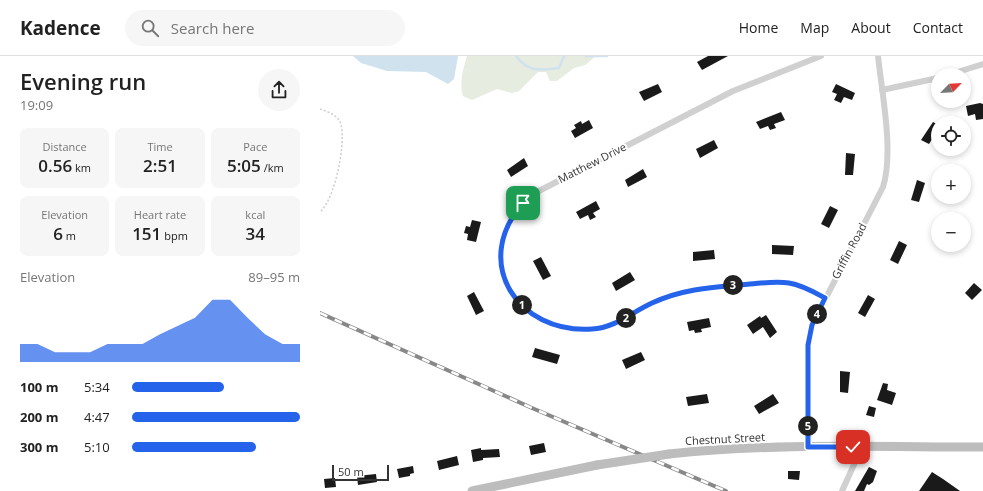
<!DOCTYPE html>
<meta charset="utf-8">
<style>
:root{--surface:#fff;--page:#f6f6f6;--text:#222;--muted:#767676;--line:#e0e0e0;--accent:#2563eb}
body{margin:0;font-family:"Open Sans",sans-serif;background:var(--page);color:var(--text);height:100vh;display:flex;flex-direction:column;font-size:15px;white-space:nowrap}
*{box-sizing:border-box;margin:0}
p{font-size:13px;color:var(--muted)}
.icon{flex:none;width:22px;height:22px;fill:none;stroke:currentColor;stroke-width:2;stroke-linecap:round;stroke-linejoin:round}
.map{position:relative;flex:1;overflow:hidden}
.side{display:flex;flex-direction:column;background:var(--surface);width:320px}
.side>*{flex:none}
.needle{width:26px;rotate:65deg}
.buttons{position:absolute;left:611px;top:12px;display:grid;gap:8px}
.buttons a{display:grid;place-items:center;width:40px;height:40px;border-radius:50%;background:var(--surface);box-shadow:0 2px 6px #0003;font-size:20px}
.scale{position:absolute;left:12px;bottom:10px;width:57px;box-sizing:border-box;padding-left:4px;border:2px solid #333;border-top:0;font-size:11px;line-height:14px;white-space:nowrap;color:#333;-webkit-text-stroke:3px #fff;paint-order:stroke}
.pin{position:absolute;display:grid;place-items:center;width:34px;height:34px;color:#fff;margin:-17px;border-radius:8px;box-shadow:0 2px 6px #0006}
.km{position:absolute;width:20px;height:20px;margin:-10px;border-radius:50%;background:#222;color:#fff;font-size:11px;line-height:20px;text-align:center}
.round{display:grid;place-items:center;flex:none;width:42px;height:42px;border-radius:21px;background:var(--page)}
.overview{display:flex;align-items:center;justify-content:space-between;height:68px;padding:0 20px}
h1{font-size:22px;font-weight:600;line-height:30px}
.stats{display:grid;grid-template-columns:repeat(3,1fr);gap:6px;height:68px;padding:4px 20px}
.stats div{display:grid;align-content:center;border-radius:8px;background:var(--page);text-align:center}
.stats b{font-size:17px;font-weight:600}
.stats small{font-size:11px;font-weight:400}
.stats p{font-size:11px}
.chart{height:112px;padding:8px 20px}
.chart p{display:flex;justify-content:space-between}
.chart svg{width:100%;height:72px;margin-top:4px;fill:var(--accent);opacity:.7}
ul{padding:0 20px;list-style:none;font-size:13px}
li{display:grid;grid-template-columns:64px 48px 1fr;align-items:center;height:30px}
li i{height:10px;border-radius:5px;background:var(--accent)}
header{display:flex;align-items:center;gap:24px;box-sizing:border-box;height:56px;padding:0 20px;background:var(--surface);border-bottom:1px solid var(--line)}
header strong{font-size:19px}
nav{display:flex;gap:22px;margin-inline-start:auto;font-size:14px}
.search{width:280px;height:36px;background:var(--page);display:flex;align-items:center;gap:10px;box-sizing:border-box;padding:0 14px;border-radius:22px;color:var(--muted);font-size:15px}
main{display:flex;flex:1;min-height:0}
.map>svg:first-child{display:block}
.green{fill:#e6ecdf}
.water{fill:#cfe2ee}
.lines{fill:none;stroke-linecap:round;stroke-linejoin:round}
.stream{stroke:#cfe2ee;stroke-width:2.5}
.building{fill:#1a1a1a}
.path{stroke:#cdcdcd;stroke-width:1.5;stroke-dasharray:2 2;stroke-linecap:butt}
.minor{stroke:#d0d0d0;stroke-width:6}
.secondary{stroke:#bdbdbd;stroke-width:9}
.rail-casing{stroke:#888;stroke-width:4}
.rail{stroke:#fff;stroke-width:2.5;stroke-dasharray:8;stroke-linecap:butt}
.secondary-bridge{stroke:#bdbdbd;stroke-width:9}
.route-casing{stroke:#fff;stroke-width:8}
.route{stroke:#2563eb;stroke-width:5}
.labels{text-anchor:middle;stroke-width:4;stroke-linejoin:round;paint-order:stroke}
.street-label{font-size:11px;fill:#333;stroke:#fff}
</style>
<header>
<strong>Kadence</strong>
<div class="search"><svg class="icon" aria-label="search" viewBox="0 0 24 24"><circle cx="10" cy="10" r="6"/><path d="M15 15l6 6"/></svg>Search here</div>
<nav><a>Home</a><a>Map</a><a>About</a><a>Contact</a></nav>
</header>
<main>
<section class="side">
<div class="overview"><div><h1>Evening run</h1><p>19:09</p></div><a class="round"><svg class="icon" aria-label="share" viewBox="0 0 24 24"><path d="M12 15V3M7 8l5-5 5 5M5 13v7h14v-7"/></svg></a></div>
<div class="stats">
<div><p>Distance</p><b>0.56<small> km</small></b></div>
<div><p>Time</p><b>2:51</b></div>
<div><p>Pace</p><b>5:05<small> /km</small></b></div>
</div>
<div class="stats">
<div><p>Elevation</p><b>6<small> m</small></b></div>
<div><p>Heart rate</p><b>151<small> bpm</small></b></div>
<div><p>kcal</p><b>34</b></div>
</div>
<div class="chart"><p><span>Elevation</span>89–95 m</p>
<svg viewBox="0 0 160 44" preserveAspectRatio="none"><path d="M0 44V33L10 33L20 38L30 38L40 38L50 33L60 33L70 33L80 27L90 22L100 17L110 6L120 6L130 17L140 27L150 33L160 33V44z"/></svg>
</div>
<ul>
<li><b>100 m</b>5:34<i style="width:55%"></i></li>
<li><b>200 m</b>4:47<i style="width:100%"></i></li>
<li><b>300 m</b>5:10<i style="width:74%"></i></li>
</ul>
</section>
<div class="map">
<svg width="663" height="435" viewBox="0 0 663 435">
<rect width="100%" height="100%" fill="#fff"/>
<path class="green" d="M147,0H276L265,9L254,12L237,25H230L226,16H218L199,35L192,37L177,33L152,44L143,40C139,27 143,13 147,0Z"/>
<path class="water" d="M33,0H138L134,23L128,28L106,16L67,15L41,7Z"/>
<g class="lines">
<g class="stream">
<path d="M196,0C209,17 220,14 239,12L244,0"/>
<path d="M266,0H287"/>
</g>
</g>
<g class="building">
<path d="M388,0H408L382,14L377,6Z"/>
<path d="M338,28L342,36L324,45L319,36Z"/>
<path d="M516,28L535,37L532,44L524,41L521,47L514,44L517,38L512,36Z"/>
<path d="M660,47L663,48V63L656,64L655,58L648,60L646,50Z"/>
<path d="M461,56L465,64L454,68L456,72L450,74L448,70L440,73L436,66Z"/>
<path d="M269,64L273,72L255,82L251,75L256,72L254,69L261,65L262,68Z"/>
<path d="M613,66L618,69V74L609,88L601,84Z"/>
<path d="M394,84L398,92L380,102L376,93Z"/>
<path d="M526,97L535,98L533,119H525Z"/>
<path d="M204,102L208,110L191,121L187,114Z"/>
<path d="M323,113L327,121L308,131L305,124Z"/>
<path d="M597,124L605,127L599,146L591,144Z"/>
<path d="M276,145L280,153L273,157L276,161L270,164L268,159L260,163L256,156Z"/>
<path d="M510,150L518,154L509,172L501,168Z"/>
<path d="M152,164L161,166L156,186L147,184L148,178L144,177L146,170L150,171Z"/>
<path d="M579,185L587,189L578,208L570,204Z"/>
<path d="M452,189L474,190L473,199L452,198Z"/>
<path d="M394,194L395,203L373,205V196Z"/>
<path d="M221,201L231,220L223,224L213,205Z"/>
<path d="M310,216L315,224L296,235L292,227Z"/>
<path d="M654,227L662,234L652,244L645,237Z"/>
<path d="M154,236L164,255L156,259L147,240Z"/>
<path d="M548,239L555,243L545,261L538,257Z"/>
<path d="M446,259L457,276L450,282L443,271L433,278L427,269L440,260L441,262Z"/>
<path d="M389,262L391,271L381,273L382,276L375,277L374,274L369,275L367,266Z"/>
<path d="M215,292L240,299L237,308L212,301Z"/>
<path d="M321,296L325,304L306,313L302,304Z"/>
<path d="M520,315L530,316L528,337L520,336Z"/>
<path d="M563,327L568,328L567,334L576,337L572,349L557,344Z"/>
<path d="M387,338L389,347L368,350L366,341Z"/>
<path d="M453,338L459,347L439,358L434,350Z"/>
<path d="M549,350L556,352L554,361L546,359Z"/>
<path d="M224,387L226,396L211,399L209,390Z"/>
<path d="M161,392V394L179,393L180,401L163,402V404L153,406L151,394Z"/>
<path d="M137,400L139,409L119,414L117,405Z"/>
<path d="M93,410L94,417L90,418V420L79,422L77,413Z"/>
<path d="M549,411L557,415L553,426L549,429L547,428L544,435H535Z"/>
<path d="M468,415H480L479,424L468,423Z"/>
<path d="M612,416L623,423L640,435H599Z"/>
<path d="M56,418L57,426L38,429L37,420Z"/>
<path d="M15,422L16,431L5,432L4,423Z"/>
</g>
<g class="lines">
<path class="path" d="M0,53C8,56 19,59 21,69C26,88 15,143 0,156"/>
<g class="minor">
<path d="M501,0L413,35L215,137C196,151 185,168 181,192C175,244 227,279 275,273C297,270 313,256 332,247C363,233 393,231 427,228C440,227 455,224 469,227C482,229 494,236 505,242"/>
<path d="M628,19L663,8"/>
<path d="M562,34L618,22"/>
<path d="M488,391L487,298L492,269L563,131C574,96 562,38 558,0"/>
<path d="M522,435L542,391"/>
</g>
<g class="secondary">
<path d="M349,398C453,387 558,391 663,391"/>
<path d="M152,435L277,409"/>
</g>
<defs>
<path id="rail" d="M0,257L212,352L406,435"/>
</defs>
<use href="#rail" class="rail-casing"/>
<use href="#rail" class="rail"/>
<path class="secondary-bridge" d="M277,409L349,398"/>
</g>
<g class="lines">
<defs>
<path id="route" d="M203,147C151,206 197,278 272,273C295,272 312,256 332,247C364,232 396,231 430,228C443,227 456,225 469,227C482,229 494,236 505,242L492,269L488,289V391H533"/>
</defs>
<use href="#route" class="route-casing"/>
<use href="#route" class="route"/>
</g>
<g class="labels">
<g class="street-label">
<text transform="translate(272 107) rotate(-27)" y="4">Matthew Drive</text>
<text transform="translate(529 195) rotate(-62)" y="4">Griffin Road</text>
<text transform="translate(405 383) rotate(-3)" y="4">Chestnut Street</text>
</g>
</g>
</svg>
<div class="buttons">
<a><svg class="needle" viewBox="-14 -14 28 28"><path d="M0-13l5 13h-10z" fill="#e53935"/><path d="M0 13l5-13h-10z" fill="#767676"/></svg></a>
<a><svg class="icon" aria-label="locate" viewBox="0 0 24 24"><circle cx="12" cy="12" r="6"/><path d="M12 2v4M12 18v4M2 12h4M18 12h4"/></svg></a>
<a>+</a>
<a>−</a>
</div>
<div class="scale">50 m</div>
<div class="pin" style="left:203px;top:147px;background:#1e9e55"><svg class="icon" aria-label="arrive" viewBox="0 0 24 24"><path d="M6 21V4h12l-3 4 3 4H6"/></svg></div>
<div class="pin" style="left:533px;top:391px;background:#d93025"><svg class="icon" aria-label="check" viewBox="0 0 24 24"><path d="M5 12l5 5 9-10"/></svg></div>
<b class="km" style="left:202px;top:249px">1</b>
<b class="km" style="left:306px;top:262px">2</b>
<b class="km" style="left:413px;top:229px">3</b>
<b class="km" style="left:497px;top:258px">4</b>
<b class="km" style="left:488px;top:370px">5</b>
</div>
</main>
